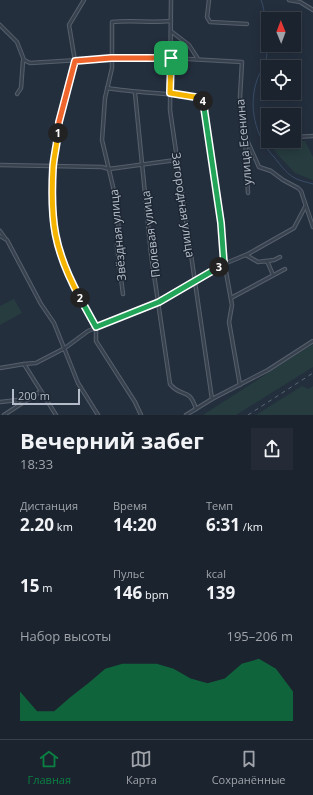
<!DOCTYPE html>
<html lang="ru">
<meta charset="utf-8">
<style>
:root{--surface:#1b232e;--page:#242b36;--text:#f1f3f6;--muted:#a0a4aa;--line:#39404a;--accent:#0b8043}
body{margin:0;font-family:"Open Sans",sans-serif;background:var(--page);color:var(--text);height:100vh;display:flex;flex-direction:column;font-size:15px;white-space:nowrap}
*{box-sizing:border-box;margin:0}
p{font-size:13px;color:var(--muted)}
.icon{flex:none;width:22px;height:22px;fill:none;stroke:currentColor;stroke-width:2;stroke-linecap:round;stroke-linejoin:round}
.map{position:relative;height:415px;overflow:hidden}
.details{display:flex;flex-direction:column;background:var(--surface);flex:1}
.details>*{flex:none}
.needle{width:26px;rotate:359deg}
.controls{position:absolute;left:261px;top:12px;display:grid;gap:8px}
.controls a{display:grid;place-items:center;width:40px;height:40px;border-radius:0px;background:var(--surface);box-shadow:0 2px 10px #0003,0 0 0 1px var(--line);font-size:20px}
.scale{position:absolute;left:12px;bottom:10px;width:68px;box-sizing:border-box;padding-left:4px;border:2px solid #b4bcc9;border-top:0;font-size:11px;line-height:14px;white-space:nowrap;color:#b4bcc9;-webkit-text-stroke:3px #1d2633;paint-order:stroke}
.pin{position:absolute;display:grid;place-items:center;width:34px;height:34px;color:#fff;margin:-17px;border-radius:8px;box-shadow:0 2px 6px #0006}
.km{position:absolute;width:20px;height:20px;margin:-10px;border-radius:50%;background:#222;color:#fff;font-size:11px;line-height:20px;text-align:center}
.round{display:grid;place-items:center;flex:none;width:42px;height:42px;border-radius:0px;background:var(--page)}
.head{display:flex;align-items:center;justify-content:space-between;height:68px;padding:0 20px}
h1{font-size:22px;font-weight:700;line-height:30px}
.metrics{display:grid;grid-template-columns:repeat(3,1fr);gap:6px;height:68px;padding:4px 20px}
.metrics div{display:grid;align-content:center}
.metrics b{font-size:17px;font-weight:700}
.metrics small{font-size:11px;font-weight:400}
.metrics p{font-size:11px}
.chart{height:112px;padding:8px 20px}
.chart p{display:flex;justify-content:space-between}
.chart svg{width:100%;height:72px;margin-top:4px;fill:var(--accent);opacity:.7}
.tabs{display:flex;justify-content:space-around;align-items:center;height:56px;border-top:1px solid var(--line);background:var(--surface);font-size:11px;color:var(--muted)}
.tabs a{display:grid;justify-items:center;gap:2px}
.tabs .current{color:var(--accent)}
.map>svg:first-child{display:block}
.green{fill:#263c3f}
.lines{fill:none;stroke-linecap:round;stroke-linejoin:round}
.stream{stroke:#394c67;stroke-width:1}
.minor-casing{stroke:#565f6c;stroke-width:4.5}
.minor{stroke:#38414e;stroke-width:2.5}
.rail{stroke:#5a6575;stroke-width:1;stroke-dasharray:4 4;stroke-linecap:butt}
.split-1-casing{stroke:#fff;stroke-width:8}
.split-2-casing{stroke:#fff;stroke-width:8}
.split-3-casing{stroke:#fff;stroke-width:8}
.split-4-casing{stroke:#fff;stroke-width:8}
.split-5-casing{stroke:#fff;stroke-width:8}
.split-1{stroke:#f0652b;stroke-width:5}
.split-2{stroke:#f5b400;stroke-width:5}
.split-3{stroke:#22a559;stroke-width:5}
.split-4{stroke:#22a559;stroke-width:5}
.split-5{stroke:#f5b400;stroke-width:5}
.labels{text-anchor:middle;stroke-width:3;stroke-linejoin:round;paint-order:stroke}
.street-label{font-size:12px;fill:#b4bcc9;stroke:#1d2633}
</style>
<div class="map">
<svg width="313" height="415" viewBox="0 0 313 415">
<rect width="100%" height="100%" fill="#242f3e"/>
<g class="green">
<path d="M264,133H268V141H305L313,157V180L295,173L279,156L263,135Z"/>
<path d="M14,299L22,313L0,325V306Z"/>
<path d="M313,344V367L236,415H203Z"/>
<path d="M302,386L308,389L313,386V415H256Z"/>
</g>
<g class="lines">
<path class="stream" d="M261,0C266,11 269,49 266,60C265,67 259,73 257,80C248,106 255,137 274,157C279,163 286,173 293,177C299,181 307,182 313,184"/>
<defs>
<g id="minor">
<path d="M84,0L69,25L75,61L59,122L53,165L52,221L62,260L96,327V341L135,402L141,415"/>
<path d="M171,0L170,110L212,399"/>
<path d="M209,0L207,17L210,22L247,24"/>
<path d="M289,0L300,2L313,10"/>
<path d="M0,25L17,42L24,60L30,63L111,58H171L242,62L240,97L245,136L248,193"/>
<path d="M172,32L189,45L198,59"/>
<path d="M107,88C138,93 169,93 201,98L204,102L221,223L224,261L232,305L229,322L240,385"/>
<path d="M135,93L151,254L170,384C182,399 189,386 196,409"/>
<path d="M17,94L21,88L23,61"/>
<path d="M294,137L313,136"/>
<path d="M246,138L259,167L271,171L283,180L298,188L301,191L313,227"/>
<path d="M0,165L102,167L109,169L176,160"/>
<path d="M0,231L5,238"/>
<path d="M0,236L7,240L41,304L54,323L78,383L98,415"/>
<path d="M246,255L258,262L274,260L280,257"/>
<path d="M265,261L268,263L273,275"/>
<path d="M123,294L117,246L119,230L114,191L102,140L105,98L112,68V22C132,20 151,23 171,21"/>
<path d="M231,298L285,269"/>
<path d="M24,364L36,363L65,348L88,331L159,302L224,264L248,254L294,228L305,207"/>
<path d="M0,368L24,364L56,415"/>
<path d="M0,402L27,399"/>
<path d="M4,415L41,391"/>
<path d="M186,415L212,399L268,370L313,341"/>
</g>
</defs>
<use href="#minor" class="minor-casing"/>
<use href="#minor" class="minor"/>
<path class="rail" d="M248,415L313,373"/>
</g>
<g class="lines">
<defs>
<path id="split-1" d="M58,133L59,122L75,61L111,58H171"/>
<path id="split-2" d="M58,133C57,144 54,156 53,167C50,221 54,250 80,298"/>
<path id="split-3" d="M80,298L96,327L159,302L219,267"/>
<path id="split-4" d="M203,101L221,223L224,264L219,267"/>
<path id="split-5" d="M171,58L170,93L201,98L203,101"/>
</defs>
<use href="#split-1" class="split-1-casing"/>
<use href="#split-2" class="split-2-casing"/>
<use href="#split-3" class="split-3-casing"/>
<use href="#split-4" class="split-4-casing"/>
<use href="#split-5" class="split-5-casing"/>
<use href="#split-1" class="split-1"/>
<use href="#split-2" class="split-2"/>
<use href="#split-3" class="split-3"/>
<use href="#split-4" class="split-4"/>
<use href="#split-5" class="split-5"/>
</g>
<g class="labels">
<g class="street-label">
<text transform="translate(244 142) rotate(-95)" y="4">улица Есенина</text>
<text transform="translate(183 205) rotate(82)" y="4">Загородная улица</text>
<text transform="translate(151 234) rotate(-97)" y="4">Полевая улица</text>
<text transform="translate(118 235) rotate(-95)" y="4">Звёздная улица</text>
</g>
</g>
</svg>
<div class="controls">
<a><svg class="needle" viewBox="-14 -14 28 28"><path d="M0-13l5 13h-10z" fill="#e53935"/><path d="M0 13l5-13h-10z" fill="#a0a4aa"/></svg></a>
<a><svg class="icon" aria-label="locate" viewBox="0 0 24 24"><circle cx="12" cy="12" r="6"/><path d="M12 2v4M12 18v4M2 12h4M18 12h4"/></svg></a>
<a><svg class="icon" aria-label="layers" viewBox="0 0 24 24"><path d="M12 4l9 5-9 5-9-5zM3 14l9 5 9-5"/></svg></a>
</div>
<div class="scale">200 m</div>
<div class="pin" style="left:171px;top:58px;background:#1e9e55"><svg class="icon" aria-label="arrive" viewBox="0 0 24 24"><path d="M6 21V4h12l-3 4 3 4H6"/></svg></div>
<b class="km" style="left:58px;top:133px">1</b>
<b class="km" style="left:80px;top:298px">2</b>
<b class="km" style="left:219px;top:267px">3</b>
<b class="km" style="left:203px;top:101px">4</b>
</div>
<section class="details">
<div class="head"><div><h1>Вечерний забег</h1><p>18:33</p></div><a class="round"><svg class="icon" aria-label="share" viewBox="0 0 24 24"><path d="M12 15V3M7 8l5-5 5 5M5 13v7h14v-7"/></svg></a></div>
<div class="metrics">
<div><p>Дистанция</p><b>2.20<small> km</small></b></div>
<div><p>Время</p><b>14:20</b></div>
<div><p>Темп</p><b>6:31<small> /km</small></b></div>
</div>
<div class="metrics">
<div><b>15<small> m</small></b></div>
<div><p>Пульс</p><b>146<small> bpm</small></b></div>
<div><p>kcal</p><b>139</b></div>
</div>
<div class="chart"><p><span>Набор высоты</span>195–206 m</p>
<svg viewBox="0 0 160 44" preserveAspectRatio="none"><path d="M0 44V26L10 38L20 38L30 29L40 21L50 12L60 9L70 9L80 9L90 12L100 18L110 21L120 18L130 9L140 6L150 12L160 26V44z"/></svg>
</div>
</section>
<nav class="tabs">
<a class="current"><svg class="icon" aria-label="home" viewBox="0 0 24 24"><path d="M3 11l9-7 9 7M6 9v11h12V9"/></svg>Главная</a>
<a><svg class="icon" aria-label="map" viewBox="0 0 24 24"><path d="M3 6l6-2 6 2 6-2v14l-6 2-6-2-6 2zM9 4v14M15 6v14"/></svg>Карта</a>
<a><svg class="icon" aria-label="saved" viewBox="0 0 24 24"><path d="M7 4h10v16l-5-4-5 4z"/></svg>Сохранённые</a>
</nav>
